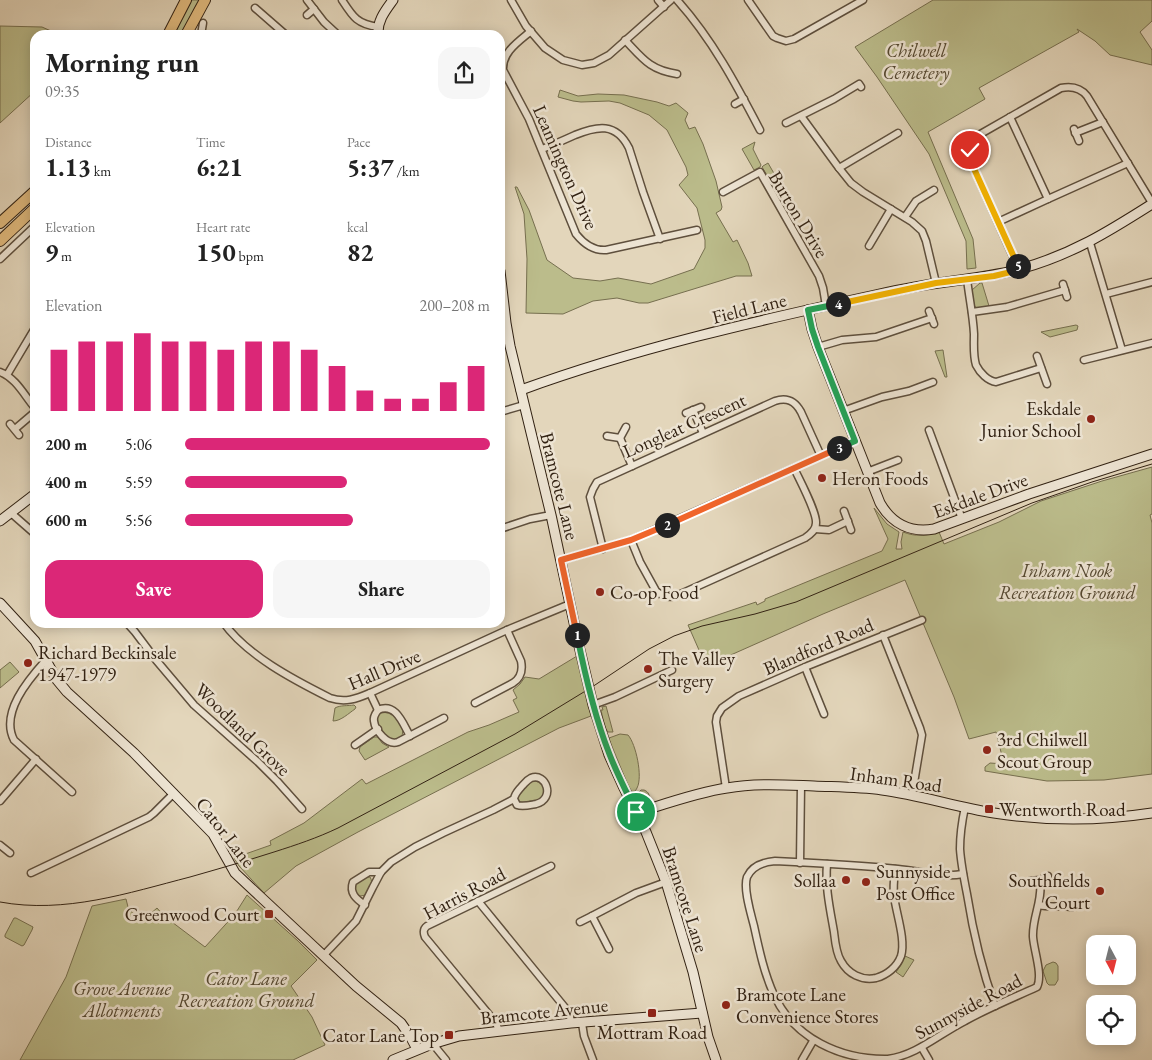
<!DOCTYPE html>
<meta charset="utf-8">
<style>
:root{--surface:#fff;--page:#f6f6f6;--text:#222;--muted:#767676;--accent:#db2777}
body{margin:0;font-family:"EB Garamond",serif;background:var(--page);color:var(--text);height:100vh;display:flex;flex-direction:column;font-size:19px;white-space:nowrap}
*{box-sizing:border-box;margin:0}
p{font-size:16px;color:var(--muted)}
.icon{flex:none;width:28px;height:28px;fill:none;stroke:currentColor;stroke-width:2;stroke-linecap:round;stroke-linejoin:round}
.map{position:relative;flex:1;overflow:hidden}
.sheet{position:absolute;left:30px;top:30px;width:475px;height:598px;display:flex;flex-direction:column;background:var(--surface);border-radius:15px;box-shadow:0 2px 12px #0003}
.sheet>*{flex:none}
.needle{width:32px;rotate:173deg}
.fabs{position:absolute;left:1086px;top:935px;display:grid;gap:10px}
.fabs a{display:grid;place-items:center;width:50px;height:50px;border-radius:10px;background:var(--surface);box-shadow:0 2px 12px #0003;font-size:25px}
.pin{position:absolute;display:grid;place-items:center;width:42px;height:42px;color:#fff;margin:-21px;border:2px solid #fff;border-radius:50%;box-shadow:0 1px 5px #0007}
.km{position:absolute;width:25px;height:25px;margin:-12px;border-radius:50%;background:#222;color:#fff;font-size:14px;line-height:25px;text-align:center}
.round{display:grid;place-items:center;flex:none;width:52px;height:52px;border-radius:15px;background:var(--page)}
.head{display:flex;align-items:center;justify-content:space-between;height:85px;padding:0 15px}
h1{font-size:28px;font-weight:700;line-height:38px}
.stats{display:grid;grid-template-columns:repeat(3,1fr);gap:8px;height:85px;padding:5px 15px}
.stats div{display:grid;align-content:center}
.stats b{font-size:25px;font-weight:700}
.stats small{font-size:14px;font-weight:400}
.stats p{font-size:14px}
.chart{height:140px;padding:10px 15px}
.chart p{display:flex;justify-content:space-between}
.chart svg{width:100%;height:90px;margin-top:5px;stroke:var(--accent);stroke-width:6}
.primary-button{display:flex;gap:10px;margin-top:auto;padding:10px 15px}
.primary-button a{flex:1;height:58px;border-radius:15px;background:var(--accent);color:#fff;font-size:20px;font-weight:700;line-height:58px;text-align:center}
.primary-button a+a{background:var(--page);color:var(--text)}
ul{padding:0 15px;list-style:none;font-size:16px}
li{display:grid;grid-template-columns:80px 60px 1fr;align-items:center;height:38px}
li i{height:12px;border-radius:6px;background:var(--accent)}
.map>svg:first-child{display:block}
.green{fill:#bbbc8b;stroke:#766f4f}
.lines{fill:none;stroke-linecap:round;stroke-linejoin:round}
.street-casing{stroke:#5e4f3d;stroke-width:9}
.secondary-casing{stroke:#322213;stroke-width:11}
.primary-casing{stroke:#322213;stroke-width:12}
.street{stroke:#ede4d3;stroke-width:6}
.secondary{stroke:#ede4d3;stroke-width:9}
.primary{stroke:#e2bb7e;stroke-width:10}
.tram{stroke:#322213;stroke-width:1}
.split-1-casing{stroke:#fff;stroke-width:10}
.split-2-casing{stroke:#fff;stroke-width:10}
.split-3-casing{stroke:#fff;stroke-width:10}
.split-4-casing{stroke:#fff;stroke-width:10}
.split-5-casing{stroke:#fff;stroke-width:10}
.split-6-casing{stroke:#fff;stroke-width:10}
.split-1{stroke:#22a559;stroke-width:6}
.split-2{stroke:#f0652b;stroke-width:6}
.split-3{stroke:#f0652b;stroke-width:6}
.split-4{stroke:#22a559;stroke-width:6}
.split-5{stroke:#f5b400;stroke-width:6}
.split-6{stroke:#f5b400;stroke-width:6}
.poi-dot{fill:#8f2418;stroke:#ede4d3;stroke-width:2}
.labels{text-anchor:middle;stroke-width:5;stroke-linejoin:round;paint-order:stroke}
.park-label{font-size:19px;font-style:italic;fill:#544831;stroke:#ede4d3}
.street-label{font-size:19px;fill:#322213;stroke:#ede4d3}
.poi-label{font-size:19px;fill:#322213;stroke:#ede4d3;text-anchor:start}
</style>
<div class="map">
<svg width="1152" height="1060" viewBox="0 0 1152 1060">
<rect width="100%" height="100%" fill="#e3d6bb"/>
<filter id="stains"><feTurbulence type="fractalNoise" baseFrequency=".004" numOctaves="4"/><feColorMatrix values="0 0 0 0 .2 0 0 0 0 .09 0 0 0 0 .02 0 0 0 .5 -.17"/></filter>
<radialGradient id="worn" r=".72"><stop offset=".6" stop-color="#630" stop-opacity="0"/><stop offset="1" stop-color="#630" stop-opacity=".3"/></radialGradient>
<g class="green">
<path d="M192,0H200L182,35H172Z"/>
<path d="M933,0H1152V21L1140,32L1152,50V65L1110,55L1095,41L1077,29L1079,32L979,88L985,99L928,132L973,239L976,268L967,269L966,241L929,154L877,77L855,47Z"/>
<path d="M0,26L42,27L60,35H35V91L0,123Z"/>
<path d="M560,90L578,96L598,94L624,95L657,102L669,106L676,103L688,113L685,120L689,129L695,127L703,144L716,181L722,207L721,210L716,213L733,242L737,240L748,263L752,276H736L648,303H639L617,298L593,301L563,314L526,313L527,259L524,214L515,187H517L529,210L547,260L573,278L600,281L618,278L651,284L694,269L705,248V240L697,208L679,185L688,175L686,167L667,130L649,115L620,103L609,101L581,102L573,101L558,97Z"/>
<path d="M755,142L753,149L761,165L760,167L754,170L742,149Z"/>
<path d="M768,163L783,189L777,192L762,167L763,166Z"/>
<path d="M980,283H982L989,306L977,309L974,305L972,290Z"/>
<path d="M1076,325L1078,326L1077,330L1050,337L1041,332Z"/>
<path d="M943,350L947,377H945L935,351Z"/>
<path d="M1152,467V514L1150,515L1152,523V774L1104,780L1047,781L985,771V767L990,763L1004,764L996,732L969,739L954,697L905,580L823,614L706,666L688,625L756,602L757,605L765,601V599L882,551L888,539L874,508L887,524L899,532L896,549H902L901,542L903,532C916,537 926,536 939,532L944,544L999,522L1041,501L1102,481Z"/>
<path d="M577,656L591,716L559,728L358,832L296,866L264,893L239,866L234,858L271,845L270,841L304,823L362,779L366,784L468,732L489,725L519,712L513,700L517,698L513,690L520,684L525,677L539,679Z"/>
<path d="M10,662L19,672L0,688V670Z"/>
<path d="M354,705L356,707L355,709C349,713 341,721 333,721L335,708C340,705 348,706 354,705Z"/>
<path d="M606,706L613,732H608L605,728L601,710H603L602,707Z"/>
<path d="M384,710L394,713C399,721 406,728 401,738L393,741C390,739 387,738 385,736C378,729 372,716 384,710Z"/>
<path d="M620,734L628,735C636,744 643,777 637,788C635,792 635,791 631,793L609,739V738Z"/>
<path d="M374,737H378L382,743L389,747L365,760L359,751L360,747Z"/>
<path d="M532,781C541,780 549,791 542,798C539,800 534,801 530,801C525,803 523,803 518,801L517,796Z"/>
<path d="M641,790H644C647,791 650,794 649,798L642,801H637L634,797Z"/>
<path d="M367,877H370C374,883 369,889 366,895L360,896L357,895L355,888L356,883Z"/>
<path d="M247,895L298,941L317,960L291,986L312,1017L325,1045L293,1060H20L66,977L92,906L126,899L128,907L140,923L157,908L164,916L205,947L235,914Z"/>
<path d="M14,918H16L33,927L32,930L24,945L22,946L5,937V935Z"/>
<path d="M905,956L914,960L903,977L896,972L901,965Z"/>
<path d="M1053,962L1056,963L1058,966V980L1055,985H1049L1047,983L1043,971L1046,965Z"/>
</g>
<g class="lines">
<defs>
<g id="street">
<path d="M307,0L324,22L338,35"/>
<path d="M342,0C353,17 357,24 378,27"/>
<path d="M511,0L526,26L545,48L563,60L582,65L594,63L609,55L671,0"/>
<path d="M658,0L664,7"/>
<path d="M677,0C712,39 736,84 760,130"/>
<path d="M748,0L773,36L777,38L786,41L794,39L863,0"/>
<path d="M255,8L286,35"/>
<path d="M307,15L314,9"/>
<path d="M531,31C518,42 502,52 503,70L529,119L576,234C584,244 593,251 606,250L697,230"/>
<path d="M201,35L203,23"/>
<path d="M625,40C643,59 650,70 677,74"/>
<path d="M735,104L744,99"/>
<path d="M801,116L839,168L851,183L863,192L912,222L922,231L926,241L936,283"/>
<path d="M1010,117L1048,199"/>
<path d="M786,123L834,99L859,84L861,87"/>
<path d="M1074,129L1079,141"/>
<path d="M1075,133L1103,122"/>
<path d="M542,149C553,145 564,140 575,135C597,126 616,122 629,148L643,192L660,239"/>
<path d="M839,168L898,133"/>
<path d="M723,192L760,172L819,276L823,288L826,306"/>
<path d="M905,217L916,201L934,190"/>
<path d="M998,222L1048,199L1128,163"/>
<path d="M1090,243L1122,350"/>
<path d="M869,246L891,209"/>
<path d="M0,259L35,226"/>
<path d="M1019,270L971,162C968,152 970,144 977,136L1061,88C1071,86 1080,87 1087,96L1152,203"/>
<path d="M967,279C969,297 973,315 974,334C974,344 973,355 976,365C980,373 988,381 996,382L1041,368"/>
<path d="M1063,284L1067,297"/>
<path d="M1106,294L1152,282"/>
<path d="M929,311L934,324"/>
<path d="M972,312L1007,307L1065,290"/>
<path d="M818,347L842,340L876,337L932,318"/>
<path d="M1037,356L1047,384"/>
<path d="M1084,360L1152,343"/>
<path d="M0,372C16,378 24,395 35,408"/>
<path d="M7,375L35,328"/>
<path d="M693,410L703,433"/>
<path d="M843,411L882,397L909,391L933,382"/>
<path d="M500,412L524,405"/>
<path d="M686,413L701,407"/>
<path d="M10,424L19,435"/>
<path d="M15,429L35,412"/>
<path d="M929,430L962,519"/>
<path d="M607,436L620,438L626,427"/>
<path d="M620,438L632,466"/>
<path d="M867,472L898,460"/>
<path d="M844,511L851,530"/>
<path d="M11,513L35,534"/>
<path d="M500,529L530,519L551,515"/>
<path d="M815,529L829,530L848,521"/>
<path d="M631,540L640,562L656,591C662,596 669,598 676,596L805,538C811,534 816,530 816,523C817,512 799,479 794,468"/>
<path d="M603,549L590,497L593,489L597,482L775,401C787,397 795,401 801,412L821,456"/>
<path d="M561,560L631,540L855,441"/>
<path d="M126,622L135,632L156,660L194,705L258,762L277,781L302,809"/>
<path d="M223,622C246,655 294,680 330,698C345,703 356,699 370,693L507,630L570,604"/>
<path d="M883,635L920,728L922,735L912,795"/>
<path d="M46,660C28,680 0,713 14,740L72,792"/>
<path d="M805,667L824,714"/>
<path d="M664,674L668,682"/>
<path d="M370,693L378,710C396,702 403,724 410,736"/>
<path d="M475,703L513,683C521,678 523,671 521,661L507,630"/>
<path d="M593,705L615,697L672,670"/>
<path d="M378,710C376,713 373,716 374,721C375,730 387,746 398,742L444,718"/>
<path d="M355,745L378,729"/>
<path d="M726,788L716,722L717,716L722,708L739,696L805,667L922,620"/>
<path d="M0,801L36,759"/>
<path d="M965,807C962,821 960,835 960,849C961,864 964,879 967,894C973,932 982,970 995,1006"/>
<path d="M0,845L10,853"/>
<path d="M800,863L801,785"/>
<path d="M827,864C825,887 830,909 834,932C835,941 836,953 841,961C848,974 862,981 876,978C887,975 897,967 901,956C906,940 896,913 894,896C893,887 894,878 895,869"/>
<path d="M31,873L149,817L154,813L174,793"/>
<path d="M963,874C942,878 919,871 898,869C857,865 816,863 775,861C763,862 752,866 747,877C743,889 751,914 754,926C759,949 764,973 774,995C794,1038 840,1060 888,1059C917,1055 939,1034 965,1021C988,1008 1013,998 1037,987C1043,975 1034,951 1033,937C1032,917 1043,901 1040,880"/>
<path d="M1030,881L1040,880L1048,876"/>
<path d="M478,901L567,1010L570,1016L571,1023"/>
<path d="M365,905C356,899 349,893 353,882L369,872H381"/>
<path d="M1039,905C1051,908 1060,905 1072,907"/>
<path d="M580,922L592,916"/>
<path d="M609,949L592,916L636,893L666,882"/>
<path d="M323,956L356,921L373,887L381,872L391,862L415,847L443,833L493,810L514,799C515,793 518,791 522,786C525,783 527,780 531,778C546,772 556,799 536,804C530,805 523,807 517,805L514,799"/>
<path d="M582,1023L584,1036L593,1060"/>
<path d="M499,1031L496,1023L425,937C423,932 423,929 427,926L551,866"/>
<path d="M435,1043L437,1049L446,1060"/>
<path d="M922,1048L929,1060"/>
<path d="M802,1060L813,1041"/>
</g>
<g id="secondary">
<path d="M378,35C377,21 385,11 393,0"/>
<path d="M500,271L506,323L510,346L551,515L579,646L593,705L609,755L623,786L646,832L666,882L693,972L708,1037L716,1060"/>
<path d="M808,310L812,329L818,347L880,503C892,524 911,533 934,529L1029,494L1152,454"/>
<path d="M521,390C636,348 756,321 875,295C898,290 922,285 946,282C971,278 996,276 1020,269C1071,255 1108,232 1152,204"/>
<path d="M0,521L35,494"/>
<path d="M0,603L35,641L57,680L67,692L134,753L213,834L235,873L356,986L401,1023L410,1036L417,1049"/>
<path d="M636,813C665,804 698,792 727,788C756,783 785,785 814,786C837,787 860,787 882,790C920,795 956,807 994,813C1046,821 1100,821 1152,813"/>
<path d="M393,1060L432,1044L459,1036L571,1023L702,1013"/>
</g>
<g id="primary">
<path d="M168,35L186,0"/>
<path d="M186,35L205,0"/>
<path d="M0,223L35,191"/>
<path d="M0,241L35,208"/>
</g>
</defs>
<use href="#street" class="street-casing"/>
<use href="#secondary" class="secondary-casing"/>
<use href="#primary" class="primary-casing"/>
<use href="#street" class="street"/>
<use href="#secondary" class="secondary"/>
<use href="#primary" class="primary"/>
<path class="tram" d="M0,902C65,914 128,893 190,877C218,869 246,861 274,852C296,845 317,838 338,828L515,734L592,687L649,649L674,636L702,626L755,614L796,602L1032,503L1092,482L1152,464"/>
</g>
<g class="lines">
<defs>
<path id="split-1" d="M577,635C585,675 594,715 609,753C617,774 627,793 636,812"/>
<path id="split-2" d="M577,635L561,560L631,540L667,525"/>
<path id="split-3" d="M667,525L839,448"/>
<path id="split-4" d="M838,304L808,310L812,329L818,347L855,441L839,448"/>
<path id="split-5" d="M838,304L936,283L994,276L1019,270L1018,266"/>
<path id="split-6" d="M970,150L971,162L1018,266"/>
</defs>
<use href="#split-1" class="split-1-casing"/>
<use href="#split-2" class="split-2-casing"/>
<use href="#split-3" class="split-3-casing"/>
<use href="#split-4" class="split-4-casing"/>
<use href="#split-5" class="split-5-casing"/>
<use href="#split-6" class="split-6-casing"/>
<use href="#split-1" class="split-1"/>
<use href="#split-2" class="split-2"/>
<use href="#split-3" class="split-3"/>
<use href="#split-4" class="split-4"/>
<use href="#split-5" class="split-5"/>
<use href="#split-6" class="split-6"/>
</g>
<g class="poi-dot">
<circle cx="1091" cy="419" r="5"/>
<circle cx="822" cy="478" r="5"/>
<circle cx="600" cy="592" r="5"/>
<circle cx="28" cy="663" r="5"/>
<circle cx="648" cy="669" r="5"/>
<circle cx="987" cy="750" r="5"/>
<rect x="984" y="804" width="10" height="10" rx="2.5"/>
<circle cx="846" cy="880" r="5"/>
<circle cx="866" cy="882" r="5"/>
<circle cx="1100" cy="891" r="5"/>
<rect x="264" y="909" width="10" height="10" rx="2.5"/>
<circle cx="726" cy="1005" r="5"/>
<rect x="647" y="1008" width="10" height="10" rx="2.5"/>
<rect x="444" y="1030" width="10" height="10" rx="2.5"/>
</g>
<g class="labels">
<g class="park-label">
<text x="916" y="57">Chilwell<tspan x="916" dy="22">Cemetery</tspan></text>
<text x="1067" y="577">Inham Nook<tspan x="1067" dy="22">Recreation Ground</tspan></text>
<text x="246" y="985">Cator Lane<tspan x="246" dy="22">Recreation Ground</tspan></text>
<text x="122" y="995">Grove Avenue<tspan x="122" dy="22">Allotments</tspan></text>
</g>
<g class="street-label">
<text transform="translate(566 167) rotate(66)" y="7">Leamington Drive</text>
<text transform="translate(799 214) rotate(59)" y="7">Burton Drive</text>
<text transform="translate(749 308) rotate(-14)" y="7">Field Lane</text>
<text transform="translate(684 425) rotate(-24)" y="7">Longleat Crescent</text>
<text transform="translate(560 486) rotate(76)" y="7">Bramcote Lane</text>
<text transform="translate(980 495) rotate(-20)" y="7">Eskdale Drive</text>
<text transform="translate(818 646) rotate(-23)" y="7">Blandford Road</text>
<text transform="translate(384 669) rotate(-23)" y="7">Hall Drive</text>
<text transform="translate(243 729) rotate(44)" y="7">Woodland Grove</text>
<text transform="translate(896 779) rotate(8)" y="7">Inham Road</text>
<text transform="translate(226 832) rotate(52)" y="7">Cator Lane</text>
<text transform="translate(464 893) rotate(-28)" y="7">Harris Road</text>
<text transform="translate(686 899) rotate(72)" y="7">Bramcote Lane</text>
<text transform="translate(968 1006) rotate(-28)" y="7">Sunnyside Road</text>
<text transform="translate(544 1011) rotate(-6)" y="7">Bramcote Avenue</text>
</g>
<g class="poi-label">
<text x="1081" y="415" text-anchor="end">Eskdale<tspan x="1081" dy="22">Junior School</tspan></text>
<text x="832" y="485">Heron Foods</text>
<text x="610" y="599">Co-op Food</text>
<text x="38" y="659">Richard Beckinsale<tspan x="38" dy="22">1947-1979</tspan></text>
<text x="658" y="665">The Valley<tspan x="658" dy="22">Surgery</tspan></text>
<text x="997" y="746">3rd Chilwell<tspan x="997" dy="22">Scout Group</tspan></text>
<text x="999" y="816">Wentworth Road</text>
<text x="876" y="878">Sunnyside<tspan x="876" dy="22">Post Office</tspan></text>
<text x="836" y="887" text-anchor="end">Sollaa</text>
<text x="1090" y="887" text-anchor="end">Southfields<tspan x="1090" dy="22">Court</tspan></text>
<text x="259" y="921" text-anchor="end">Greenwood Court</text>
<text x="736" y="1001">Bramcote Lane<tspan x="736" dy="22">Convenience Stores</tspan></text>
<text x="652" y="1039" text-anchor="middle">Mottram Road</text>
<text x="439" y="1042" text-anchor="end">Cator Lane Top</text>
</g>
</g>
<rect width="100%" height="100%" filter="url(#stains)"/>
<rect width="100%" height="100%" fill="url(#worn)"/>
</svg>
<div class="fabs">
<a><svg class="needle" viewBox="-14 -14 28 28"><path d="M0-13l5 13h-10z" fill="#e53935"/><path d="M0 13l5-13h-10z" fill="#767676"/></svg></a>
<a><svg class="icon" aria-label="locate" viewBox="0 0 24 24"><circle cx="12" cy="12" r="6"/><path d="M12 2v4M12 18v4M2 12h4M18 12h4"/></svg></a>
</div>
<div class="pin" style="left:636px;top:812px;background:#1e9e55"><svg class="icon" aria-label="arrive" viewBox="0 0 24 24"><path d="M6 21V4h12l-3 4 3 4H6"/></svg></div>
<div class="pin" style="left:970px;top:150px;background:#d93025"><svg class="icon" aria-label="check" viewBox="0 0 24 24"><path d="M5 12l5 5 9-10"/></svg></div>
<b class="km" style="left:577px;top:635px">1</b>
<b class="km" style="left:667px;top:525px">2</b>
<b class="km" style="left:839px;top:448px">3</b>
<b class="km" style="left:838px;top:304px">4</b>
<b class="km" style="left:1018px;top:266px">5</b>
<section class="sheet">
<div class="head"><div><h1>Morning run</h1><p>09:35</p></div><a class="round"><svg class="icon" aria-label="share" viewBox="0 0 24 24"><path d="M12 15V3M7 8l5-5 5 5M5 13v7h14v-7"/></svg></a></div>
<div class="stats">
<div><p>Distance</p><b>1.13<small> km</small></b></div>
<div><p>Time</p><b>6:21</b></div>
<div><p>Pace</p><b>5:37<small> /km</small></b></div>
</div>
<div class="stats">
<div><p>Elevation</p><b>9<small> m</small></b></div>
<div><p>Heart rate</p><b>150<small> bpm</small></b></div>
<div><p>kcal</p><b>82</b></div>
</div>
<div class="chart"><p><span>Elevation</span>200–208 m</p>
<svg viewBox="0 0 160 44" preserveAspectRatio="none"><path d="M5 44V14M15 44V10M25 44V10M35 44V6M45 44V10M55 44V10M65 44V14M75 44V10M85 44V10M95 44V14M105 44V22M115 44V34M125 44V38M135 44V38M145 44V30M155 44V22"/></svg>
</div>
<ul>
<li><b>200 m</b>5:06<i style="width:100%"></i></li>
<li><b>400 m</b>5:59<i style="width:53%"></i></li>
<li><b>600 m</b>5:56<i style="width:55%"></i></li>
</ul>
<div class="primary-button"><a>Save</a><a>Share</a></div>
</section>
</div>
